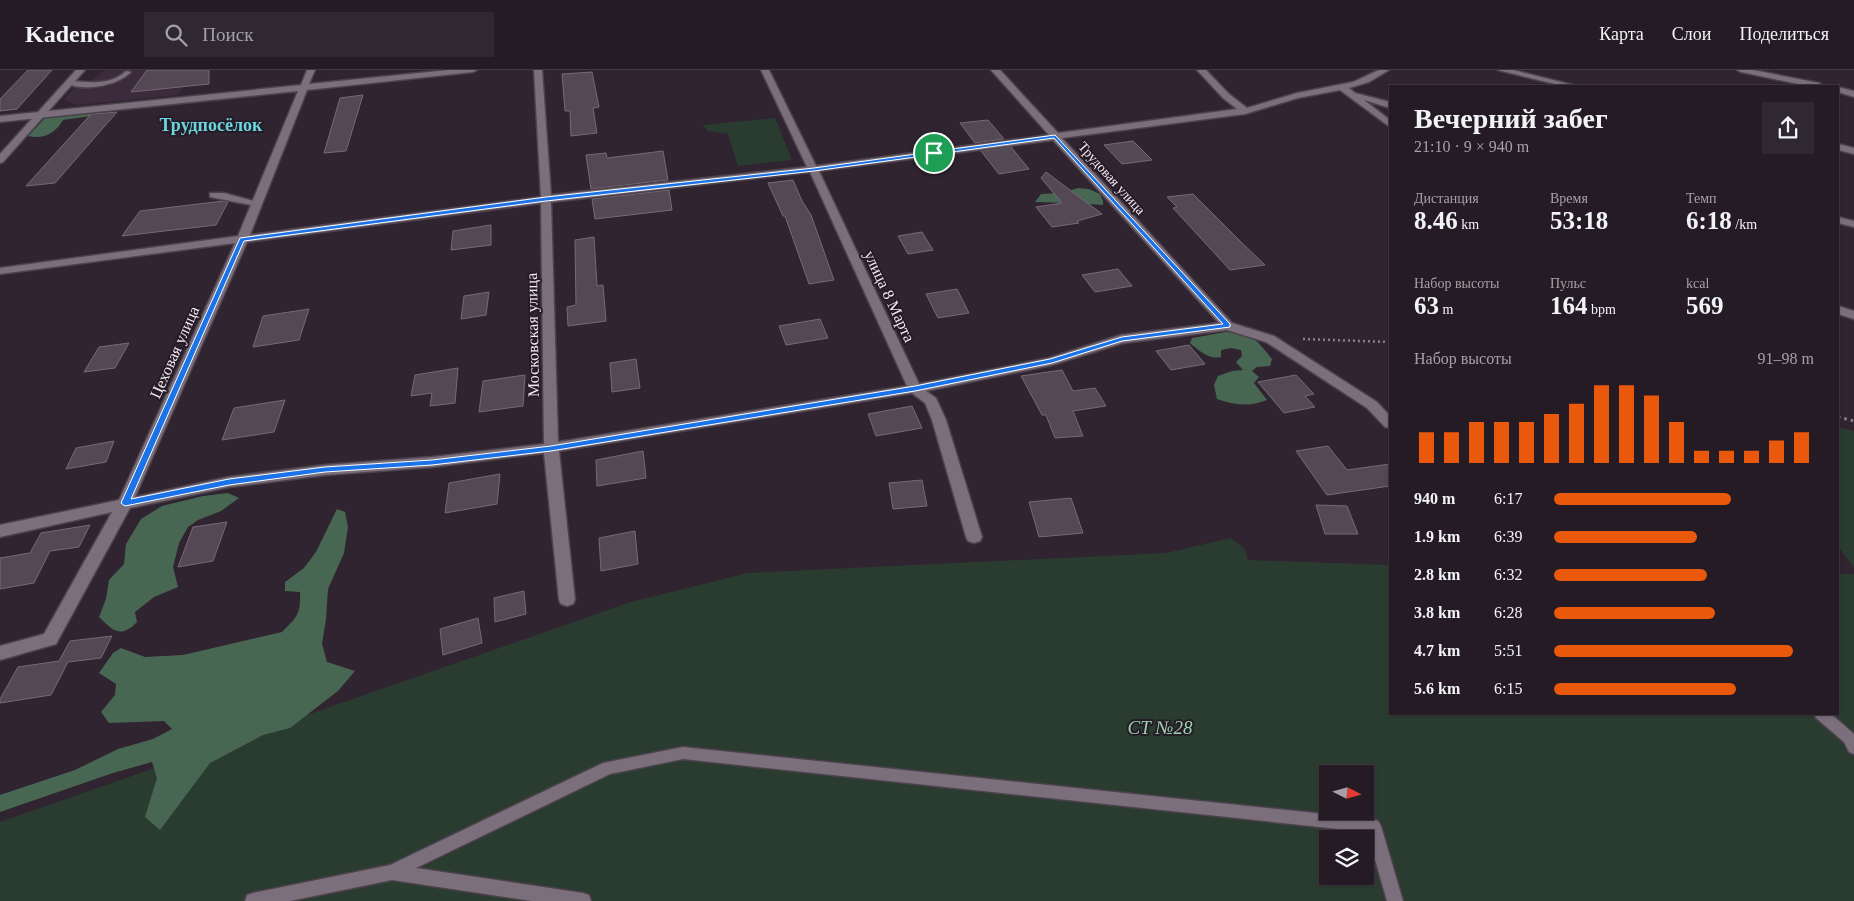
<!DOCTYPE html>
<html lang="ru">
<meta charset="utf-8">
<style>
:root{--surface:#241b24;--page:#302831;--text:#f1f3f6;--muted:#a3a1a6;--line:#413941;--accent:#ea580c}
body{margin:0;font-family:Georgia,serif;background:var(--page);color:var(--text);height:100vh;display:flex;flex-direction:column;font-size:19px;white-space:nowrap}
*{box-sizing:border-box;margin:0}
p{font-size:16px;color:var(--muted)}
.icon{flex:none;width:28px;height:28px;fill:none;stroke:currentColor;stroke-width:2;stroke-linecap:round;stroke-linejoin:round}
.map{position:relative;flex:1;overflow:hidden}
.sheet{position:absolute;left:1389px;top:15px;width:450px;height:630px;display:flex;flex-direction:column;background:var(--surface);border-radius:0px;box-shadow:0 1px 4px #0004,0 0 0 1px var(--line)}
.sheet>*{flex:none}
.needle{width:32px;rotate:96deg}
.buttons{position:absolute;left:1319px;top:695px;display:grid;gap:10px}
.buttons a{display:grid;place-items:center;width:55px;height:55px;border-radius:0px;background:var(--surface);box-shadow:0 1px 4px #0004,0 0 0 1px var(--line);font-size:25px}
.pin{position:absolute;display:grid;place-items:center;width:42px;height:42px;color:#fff;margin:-21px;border:2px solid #fff;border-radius:50%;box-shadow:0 1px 5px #0007}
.round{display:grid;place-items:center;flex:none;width:52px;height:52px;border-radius:0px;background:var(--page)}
.overview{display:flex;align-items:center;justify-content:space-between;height:85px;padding:0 25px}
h1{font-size:28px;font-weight:800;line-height:38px}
.stats{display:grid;grid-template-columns:repeat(3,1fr);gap:8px;height:85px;padding:5px 25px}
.stats div{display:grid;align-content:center}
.stats b{font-size:25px;font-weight:800}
.stats small{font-size:14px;font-weight:400}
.stats p{font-size:14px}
.chart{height:140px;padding:10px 25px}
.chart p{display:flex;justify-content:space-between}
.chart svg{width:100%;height:90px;margin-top:5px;stroke:var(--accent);stroke-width:6}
ul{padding:0 25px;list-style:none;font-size:16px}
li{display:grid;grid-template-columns:80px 60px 1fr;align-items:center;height:38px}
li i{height:12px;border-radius:6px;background:var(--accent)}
header{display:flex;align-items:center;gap:30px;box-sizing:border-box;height:70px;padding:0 25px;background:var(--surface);border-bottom:1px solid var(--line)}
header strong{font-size:24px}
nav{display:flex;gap:28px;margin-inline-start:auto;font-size:18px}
.search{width:350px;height:45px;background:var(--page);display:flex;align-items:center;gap:12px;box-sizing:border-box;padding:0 18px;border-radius:0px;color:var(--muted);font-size:19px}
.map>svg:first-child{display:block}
.built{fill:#3b2b3c}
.green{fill:#2a3c30;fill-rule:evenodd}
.forest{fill:#476753}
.building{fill:#544854;stroke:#776a77}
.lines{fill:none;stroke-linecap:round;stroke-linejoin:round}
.lane-casing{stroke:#4c424c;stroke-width:3}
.street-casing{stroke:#4c424c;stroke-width:3}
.secondary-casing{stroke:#4c424c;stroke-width:3}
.path-far1{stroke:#8b808a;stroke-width:2.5;stroke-dasharray:2 3;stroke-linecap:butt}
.path{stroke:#8b808a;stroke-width:3;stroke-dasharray:2.5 4;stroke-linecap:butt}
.lane{fill:#7c6f7c;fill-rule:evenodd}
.street{fill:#7c6f7c;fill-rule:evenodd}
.secondary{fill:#7c6f7c;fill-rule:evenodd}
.route{fill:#1a73e8;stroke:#fff;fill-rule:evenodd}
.labels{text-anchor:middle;stroke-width:4;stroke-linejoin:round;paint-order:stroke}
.far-street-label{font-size:14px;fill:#f3ebf2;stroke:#261b26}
.street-label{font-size:16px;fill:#f3ebf2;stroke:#261b26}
.far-district-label{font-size:18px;font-weight:bold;fill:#69d6dd;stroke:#261b26}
.near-park-label{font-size:19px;font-style:italic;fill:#98d2ae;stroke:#261b26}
</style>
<header>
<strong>Kadence</strong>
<div class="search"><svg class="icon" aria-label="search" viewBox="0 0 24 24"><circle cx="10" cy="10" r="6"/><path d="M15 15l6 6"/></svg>Поиск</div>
<nav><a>Карта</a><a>Слои</a><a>Поделиться</a></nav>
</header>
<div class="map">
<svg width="1854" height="831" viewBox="0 0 1854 831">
<rect width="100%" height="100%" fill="#302430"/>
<path class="built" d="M104,0H195L178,25L78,35L64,30L75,17L91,11Z"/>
<g class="green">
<path d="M775,48L792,90L738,96L728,64L708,61L703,55Z"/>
<path d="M1838,357L1854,361V498L1838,476Z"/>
<path d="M1231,468L1244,478L1248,490L1390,495V644H1838V504H1854V831H0V752L631,532L748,503L1166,483ZM1328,704H1365V741H1328ZM1328,769H1365V806H1328Z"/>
</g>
<g class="forest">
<path d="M109,41L98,45L63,50C56,63 43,70 28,66L45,48L52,46Z"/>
<path d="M1078,118L1089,119L1100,124L1103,131V135L1073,133L1035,132L1041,124L1061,123Z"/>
<path d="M1226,262C1252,263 1257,270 1272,289L1270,296L1257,297L1252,301L1259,307L1254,313L1267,330C1249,337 1234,335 1217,329L1214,315L1218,306L1232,301L1243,300L1236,292L1242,286L1241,280L1231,278L1221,280V287C1209,290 1198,280 1190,273L1192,268Z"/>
<path d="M228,423L239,428L221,441L198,450L188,457L179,473L173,497L178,517L154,527L135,542L137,552C121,569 113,561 99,547L106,529L109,510L124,494L126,474L141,449L162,436L203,426Z"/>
<path d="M337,439L345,442L348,457L344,483L328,519L326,549L322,574L327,592L355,601L338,621L290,658L263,665L210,693L160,760L145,747L157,708L152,692L113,703L0,742V725L75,700L118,679L153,669L172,659L164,651L109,653L101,642L115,625L116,614L99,603L113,583L121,578L145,587L183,585L282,562C297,547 301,544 300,522L285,521V512L304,498L316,482Z"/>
</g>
<g class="building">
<path d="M28,0H52L17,39L0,41V29Z"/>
<path d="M147,0H209V14L131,22Z"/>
<path d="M592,2L599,37L593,38L597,63L571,66L570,41H565L562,4Z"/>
<path d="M363,25L346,81L324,83L340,28Z"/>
<path d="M117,42L55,113L26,116L91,44Z"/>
<path d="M988,50L1004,69L975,73L960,53Z"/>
<path d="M1133,71L1152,90L1122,94L1104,75Z"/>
<path d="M1011,77L1029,99L999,104L981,81Z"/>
<path d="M663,81L668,110L591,119L586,85L606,83L607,88Z"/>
<path d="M1046,102L1102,144L1077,151L1079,153L1052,157L1036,137L1062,133L1041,108Z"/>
<path d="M793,110L802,131L811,145L834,210L809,214L785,146H783L768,113Z"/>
<path d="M669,120L672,140L595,149L592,129Z"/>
<path d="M1193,124L1242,173L1265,195L1230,200L1173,138L1177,137L1167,127Z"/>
<path d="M223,131L228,132L216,155L122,166L140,141Z"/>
<path d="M491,155V175L451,180L453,161Z"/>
<path d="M922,162L933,180L908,184L898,166Z"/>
<path d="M594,167L597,216L603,215L606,251L568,256L567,237L576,235L575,170Z"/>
<path d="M1118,199L1132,216L1095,222L1082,205Z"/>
<path d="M957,219L969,243L938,248L926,224Z"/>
<path d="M489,222L486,245L461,249L464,226Z"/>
<path d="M309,239L299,270L253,277L263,246Z"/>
<path d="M820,249L828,268L786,275L779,256Z"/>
<path d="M129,273L115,298L84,302L99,277Z"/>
<path d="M1189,275L1205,294L1171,300L1156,281Z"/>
<path d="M636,289L640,318L612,322L610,293Z"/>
<path d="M458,298L455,333L430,336L432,323L411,326L415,305Z"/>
<path d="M1062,300L1073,321L1095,318L1106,336L1073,341L1083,366L1055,368L1046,345H1042L1021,306Z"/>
<path d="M525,305L523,336L479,342L483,311Z"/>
<path d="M1296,305L1314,324L1305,326L1315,337L1284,343L1258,312Z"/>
<path d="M285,330L274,362L222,370L234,338Z"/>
<path d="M912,336L922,358L876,366L868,344Z"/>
<path d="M114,371L106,392L66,399L76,378Z"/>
<path d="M1328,376L1347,400L1390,394V416L1327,425L1296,381Z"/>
<path d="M643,381L646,408L597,416L596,390Z"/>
<path d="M500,404L497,434L445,443L449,413Z"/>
<path d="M922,410L927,436L893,439L889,413Z"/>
<path d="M1071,428L1083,463L1039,467L1029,432Z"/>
<path d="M1316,435L1347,436L1358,464H1325Z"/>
<path d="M227,452L213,491L178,497L193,457Z"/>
<path d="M90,455L79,477L50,481L34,513L0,519V488L30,483L41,463Z"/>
<path d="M635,461L638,494L601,501L599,468Z"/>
<path d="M524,521L526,544L495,552L494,528Z"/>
<path d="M478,548L482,573L443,585L440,559Z"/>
<path d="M112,566L101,588L68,592L51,625L0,633V629L18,597L59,591L70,571Z"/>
</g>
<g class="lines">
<defs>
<g id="lane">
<path d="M126,1L131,2C118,16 82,22 66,13L69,11C90,12 110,16 126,1Z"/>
<path d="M210,123H224L261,133L257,135H251L210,127Z"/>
<path d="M1814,644H1831L1854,664V684L1849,682L1844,672L1816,648Z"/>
<path d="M683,677L1373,749L1378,751L1381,756L1403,831H1387L1367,762L683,689L610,704L416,798L583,823L589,825L591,831H532L392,810L290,831H245L247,825L253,823L390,795L603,693Z"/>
</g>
<g id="street">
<path d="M307,0H315L309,14L449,0H477L473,2L307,20L250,165L541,127L534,0H542L551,125L807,97L761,0H769L816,96L1049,65L991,0H1000L1058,63L1237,39L1223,28L1197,0H1206L1229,24L1247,38L1297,23L1353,12L1379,0H1389L1369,12L1349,18L1355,23L1390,32V38L1364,30L1390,50V57L1340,20L1298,28L1245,44L1062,68L1232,253L1274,266L1377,332L1390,346V358L1385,357L1367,338L1266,272L1227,260L1123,273L1052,295L926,321L936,328L946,350L982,467L980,471L974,473L968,471L966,467L932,350L925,333L912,323L559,381L575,530L573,534L567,536L561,534L559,530L544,383L432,397L325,405L229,417L130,438L56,574L0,590V576L44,564L112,442L0,467V455L119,430L235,173L0,204V198L238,166L298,21L0,52V46L301,15ZM1053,70L1219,253L1121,265L1049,288L919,314L819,101ZM810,102L907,316L558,372L551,132ZM541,133L544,374L432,387L325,395L229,407L135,427L247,172Z"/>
<path d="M1498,0H1513L1577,16H1563Z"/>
<path d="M1737,0H1753L1819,13L1823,16H1808L1741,2Z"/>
<path d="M1838,17L1854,21V27L1838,22Z"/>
<path d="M1838,74L1854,78V84L1838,80Z"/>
<path d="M1838,147L1854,151V157L1838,153Z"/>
<path d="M1838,236L1854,241V249L1838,244Z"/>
</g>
<path id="secondary" d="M76,0H85L3,92L0,93V84Z"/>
</defs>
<use href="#lane" class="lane-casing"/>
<use href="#street" class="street-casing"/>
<use href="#secondary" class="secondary-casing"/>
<path class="path-far1" d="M1303,269L1390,272"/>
<path class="path" d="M1838,347L1854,351"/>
<use href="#lane" class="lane"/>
<use href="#street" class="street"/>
<use href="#secondary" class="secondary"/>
</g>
<path class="route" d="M1055,65L1230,254V257L1122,271L1052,293L915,321L551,381L432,395L325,402L229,415L125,436L121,433L240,168L546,127L814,98ZM1054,68L1223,254L1122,267L1050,289L915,316L551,376L432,390L325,397L229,409L131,429L244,171L546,131L814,101Z"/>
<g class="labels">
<g class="far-street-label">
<text transform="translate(1112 108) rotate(48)" y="5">Трудовая улица</text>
</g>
<g class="street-label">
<text transform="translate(890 226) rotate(65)" y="6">улица 8 Марта</text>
<text transform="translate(532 265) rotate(-91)" y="6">Московская улица</text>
<text transform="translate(174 282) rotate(-66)" y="6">Цеховая улица</text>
</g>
<g class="far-district-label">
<text x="211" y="61">Трудпосёлок</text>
</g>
<g class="near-park-label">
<text x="1160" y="664">СТ №28</text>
</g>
</g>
</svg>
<div class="buttons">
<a><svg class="needle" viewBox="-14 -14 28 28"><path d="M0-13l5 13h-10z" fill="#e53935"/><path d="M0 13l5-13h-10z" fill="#a3a1a6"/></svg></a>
<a><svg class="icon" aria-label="layers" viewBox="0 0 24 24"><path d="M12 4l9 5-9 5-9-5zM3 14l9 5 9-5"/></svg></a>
</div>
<div class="pin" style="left:934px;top:83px;background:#1e9e55"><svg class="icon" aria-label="arrive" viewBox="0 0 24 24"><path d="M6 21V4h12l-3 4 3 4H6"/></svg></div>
<section class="sheet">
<div class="overview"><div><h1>Вечерний забег</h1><p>21:10 · 9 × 940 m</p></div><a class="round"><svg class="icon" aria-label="share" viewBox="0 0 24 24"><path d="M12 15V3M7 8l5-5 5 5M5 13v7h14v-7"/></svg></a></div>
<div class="stats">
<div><p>Дистанция</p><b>8.46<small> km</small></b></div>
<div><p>Время</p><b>53:18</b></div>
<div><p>Темп</p><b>6:18<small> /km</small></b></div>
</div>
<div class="stats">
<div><p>Набор высоты</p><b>63<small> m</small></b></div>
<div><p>Пульс</p><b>164<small> bpm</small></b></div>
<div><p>kcal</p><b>569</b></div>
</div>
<div class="chart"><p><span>Набор высоты</span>91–98 m</p>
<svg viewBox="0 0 160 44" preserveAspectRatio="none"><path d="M5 44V29M15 44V29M25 44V24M35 44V24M45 44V24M55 44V20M65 44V15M75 44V6M85 44V6M95 44V11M105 44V24M115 44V38M125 44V38M135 44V38M145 44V33M155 44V29"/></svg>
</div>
<ul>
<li><b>940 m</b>6:17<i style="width:68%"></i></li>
<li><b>1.9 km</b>6:39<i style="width:55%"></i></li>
<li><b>2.8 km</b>6:32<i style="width:59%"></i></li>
<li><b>3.8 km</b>6:28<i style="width:62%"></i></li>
<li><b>4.7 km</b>5:51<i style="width:92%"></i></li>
<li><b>5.6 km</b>6:15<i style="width:70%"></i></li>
</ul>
</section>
</div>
